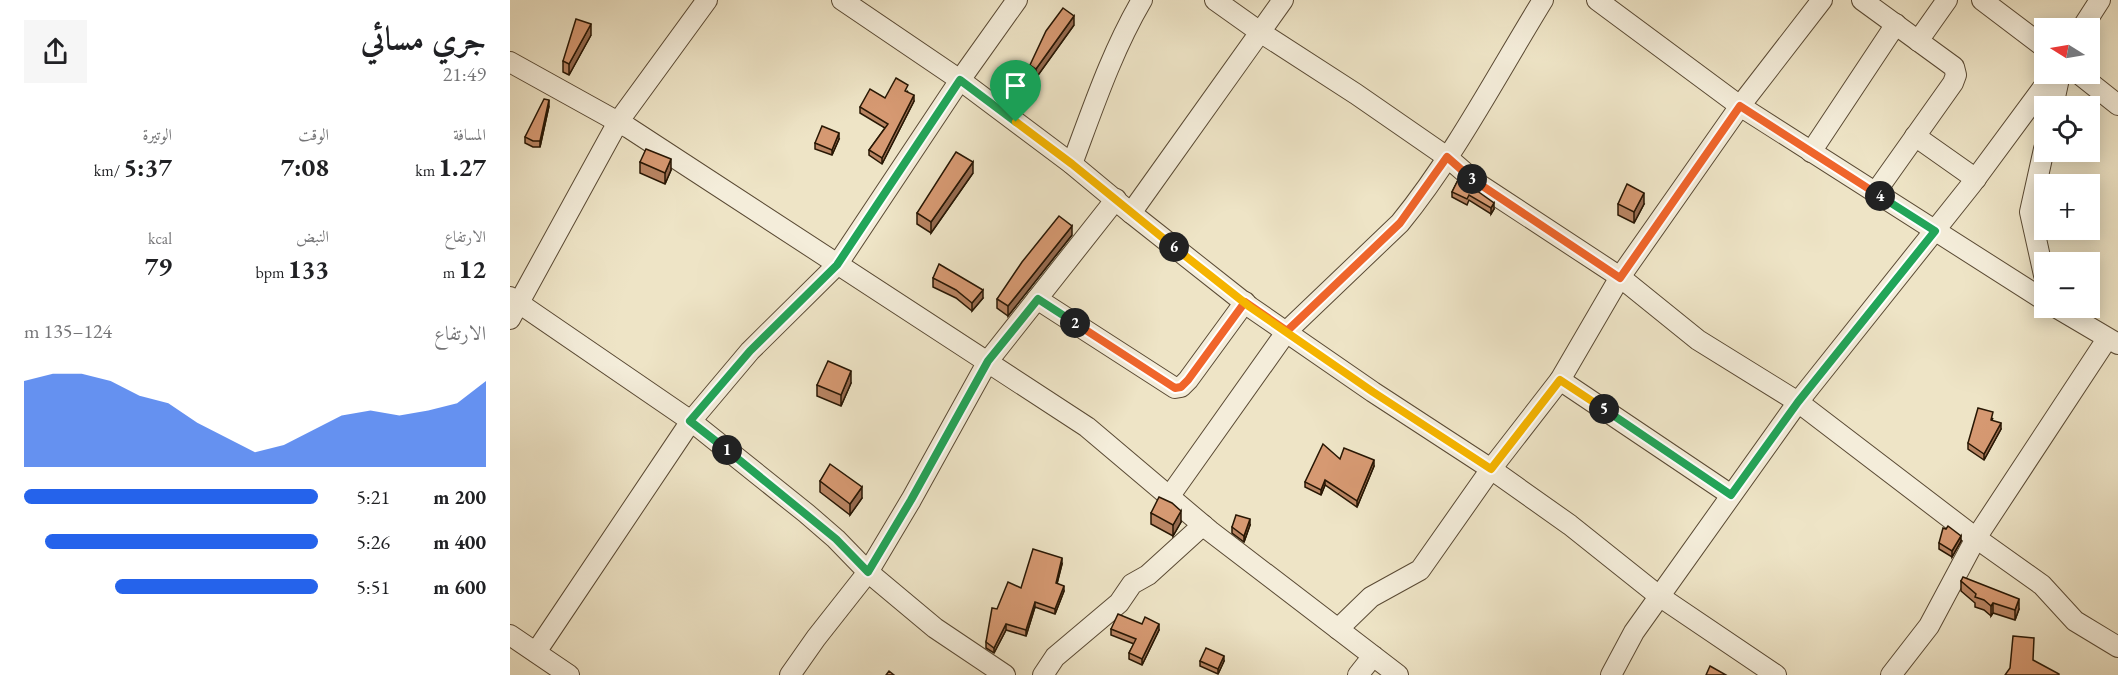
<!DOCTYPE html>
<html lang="ar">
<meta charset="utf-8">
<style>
:root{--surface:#fff;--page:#f6f6f6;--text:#202124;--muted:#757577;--accent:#2563eb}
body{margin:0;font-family:"EB Garamond",Amiri,serif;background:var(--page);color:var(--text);direction:rtl;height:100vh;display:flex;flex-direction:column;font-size:22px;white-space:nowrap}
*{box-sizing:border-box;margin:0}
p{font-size:20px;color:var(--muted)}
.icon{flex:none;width:33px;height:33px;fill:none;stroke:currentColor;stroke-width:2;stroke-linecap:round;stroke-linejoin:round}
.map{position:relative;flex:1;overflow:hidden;direction:ltr}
.sheet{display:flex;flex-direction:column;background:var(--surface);width:510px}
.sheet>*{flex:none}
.needle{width:39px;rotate:281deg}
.controls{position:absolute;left:1524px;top:18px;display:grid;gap:12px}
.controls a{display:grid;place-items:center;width:66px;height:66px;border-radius:0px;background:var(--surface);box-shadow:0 3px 15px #0003;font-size:30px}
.pin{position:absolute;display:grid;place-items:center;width:51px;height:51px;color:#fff;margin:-62px -26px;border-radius:50% 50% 50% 0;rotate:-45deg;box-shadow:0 0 6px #0007}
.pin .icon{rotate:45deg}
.km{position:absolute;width:30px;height:30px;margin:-15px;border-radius:50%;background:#222;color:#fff;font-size:16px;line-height:30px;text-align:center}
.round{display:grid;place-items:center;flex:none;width:63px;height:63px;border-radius:0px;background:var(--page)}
.headline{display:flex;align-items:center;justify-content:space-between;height:102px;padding:0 24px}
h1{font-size:33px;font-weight:700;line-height:45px}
.stats{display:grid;grid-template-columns:repeat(3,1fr);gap:9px;height:102px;padding:6px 24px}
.stats div{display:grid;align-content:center}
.stats b{font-size:26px;font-weight:700}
.stats small{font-size:16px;font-weight:400}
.stats p{font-size:16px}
.chart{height:168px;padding:12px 24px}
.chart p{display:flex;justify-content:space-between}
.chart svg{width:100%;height:108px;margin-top:6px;fill:var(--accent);opacity:.7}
ul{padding:0 24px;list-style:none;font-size:20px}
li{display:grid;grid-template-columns:96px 72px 1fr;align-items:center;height:45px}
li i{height:15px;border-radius:8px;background:var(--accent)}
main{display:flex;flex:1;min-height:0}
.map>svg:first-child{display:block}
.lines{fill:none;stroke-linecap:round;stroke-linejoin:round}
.minor-casing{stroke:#5a4a34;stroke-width:22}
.minor{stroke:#f4edda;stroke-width:20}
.wall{fill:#b88462;stroke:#281704;stroke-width:1.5}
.shaded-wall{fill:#966b50;stroke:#281704;stroke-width:1.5}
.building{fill:#d69972;stroke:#281704;stroke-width:1.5}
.split-1-casing{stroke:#fff;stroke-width:12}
.split-2-casing{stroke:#fff;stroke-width:12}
.split-3-casing{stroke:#fff;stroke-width:12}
.split-4-casing{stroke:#fff;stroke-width:12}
.split-5-casing{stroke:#fff;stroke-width:12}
.split-6-casing{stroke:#fff;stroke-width:12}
.split-7-casing{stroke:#fff;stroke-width:12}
.split-1{stroke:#22a559;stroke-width:8}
.split-2{stroke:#22a559;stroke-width:8}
.split-3{stroke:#f0652b;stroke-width:8}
.split-4{stroke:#f0652b;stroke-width:8}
.split-5{stroke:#22a559;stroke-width:8}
.split-6{stroke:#f5b400;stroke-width:8}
.split-7{stroke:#f5b400;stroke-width:8}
</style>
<main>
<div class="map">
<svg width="1608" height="675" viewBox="0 0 1608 675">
<rect width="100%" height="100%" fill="#eee4c6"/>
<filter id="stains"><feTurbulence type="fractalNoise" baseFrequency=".00333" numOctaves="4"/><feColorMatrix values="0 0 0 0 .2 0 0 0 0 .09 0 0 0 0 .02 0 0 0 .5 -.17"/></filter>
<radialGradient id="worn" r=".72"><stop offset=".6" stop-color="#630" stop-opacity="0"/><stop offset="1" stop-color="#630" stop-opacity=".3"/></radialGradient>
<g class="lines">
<defs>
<g id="minor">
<path d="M332,0L450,80L562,164L621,213L740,307L863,392L981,469L1060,525L1149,596L1266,675"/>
<path d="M705,0L750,32L846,94L937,157L967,183L1110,277L1188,340L1288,402L1466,538L1532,585L1565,621L1608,647"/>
<path d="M1087,0L1230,106L1534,300"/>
<path d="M1352,0L1444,67L1446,75L1443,83L1365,193"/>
<path d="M1472,0L1534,47"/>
<path d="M1572,28L1590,0"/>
<path d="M1408,41L1437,0"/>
<path d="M0,62L119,128L577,427L700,531L888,675"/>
<path d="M1569,74L1608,105"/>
<path d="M1543,106L1550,74"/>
<path d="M1405,136L1466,179"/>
<path d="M1534,149L1520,212L1534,275"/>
<path d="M1301,152L1386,24"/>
<path d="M562,164C583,108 602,51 632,0"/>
<path d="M621,213L773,0"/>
<path d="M0,297L181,421L296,513L326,539L358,572L425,628L495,675"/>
<path d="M527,299L665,388L671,387L678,380L735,302"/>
<path d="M1547,308L1608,344"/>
<path d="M0,319L108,122L197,0"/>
<path d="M1050,380L1221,495"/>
<path d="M659,497L777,331L890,223C944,157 988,73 1033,0"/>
<path d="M828,629L861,597L910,570L981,469L1050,380L1110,277L1230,106L1312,0"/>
<path d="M0,635L59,675"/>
<path d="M26,652L181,421L240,351L327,265L450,80L507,0"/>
<path d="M280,675L306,638L358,572L401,500L478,361L606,199"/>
<path d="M533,675L545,657L609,603L622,584L638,575L693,525"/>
<path d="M848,675L863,656"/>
<path d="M1101,675L1124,632L1288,402L1461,185L1543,74"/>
<path d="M1381,675L1419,626L1466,538L1597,339"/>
</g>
</defs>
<use href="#minor" class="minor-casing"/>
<use href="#minor" class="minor"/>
</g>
<g class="wall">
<path d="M564,25L526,78L520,74V65Z"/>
<path d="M81,35L59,75L53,72V61Z"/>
<path d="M398,91L397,92L404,101L372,164L359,155V150L375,128L350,113V107Z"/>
<path d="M39,106L30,147H23L15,143V137Z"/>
<path d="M329,139L322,155L305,149V143Z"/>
<path d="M130,162L161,170L155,184L130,173Z"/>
<path d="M463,173L421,233L407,224V213Z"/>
<path d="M949,178L984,209L981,214L959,200L957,205L942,197V192Z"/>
<path d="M1108,204H1134L1124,223L1108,215Z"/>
<path d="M562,235L498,316L487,308V299Z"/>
<path d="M423,278L473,298L462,311L446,298L423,287Z"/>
<path d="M341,383L331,406L307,396V385Z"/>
<path d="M1483,418L1482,420L1491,429L1474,460L1458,449V443Z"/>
<path d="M830,459L864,466L847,507L815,485L811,495L795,487V482Z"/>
<path d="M310,481L352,498L340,515L310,492Z"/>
<path d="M641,513L671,522L663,536L641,524Z"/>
<path d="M740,525L734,542L722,533V527Z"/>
<path d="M1451,541L1442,557L1429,549V543Z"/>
<path d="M552,564L547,583L554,591L545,614L525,607L516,636L496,630L484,653L476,648V642L487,609L511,588Z"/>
<path d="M1451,581L1509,609L1505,620L1483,613L1481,616L1474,610L1465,607V603L1451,591Z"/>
<path d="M632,624L649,630L632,665L619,659V653L624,644L601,635V629Z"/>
<path d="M690,661H714L708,674L690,666Z"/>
</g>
<g class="shaded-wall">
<path d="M564,16V25L526,78V69Z"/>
<path d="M81,24V35L59,75V64Z"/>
<path d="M404,95V101L372,164V158Z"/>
<path d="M39,100V106L30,147V141Z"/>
<path d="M329,133V139L322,155V150Z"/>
<path d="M161,159V170L155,184V173Z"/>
<path d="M463,162V173L421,233V222Z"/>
<path d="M1134,193V204L1124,223V212Z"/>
<path d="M984,203V209L981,214V208Z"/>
<path d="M562,226V235L498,316V306Z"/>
<path d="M473,290V298L462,311V303Z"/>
<path d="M341,371V383L331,406V395Z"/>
<path d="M1491,423V429L1474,460V454Z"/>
<path d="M864,460V466L847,507V501Z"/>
<path d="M815,480V485L811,495V490Z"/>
<path d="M352,487V498L340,515V504Z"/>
<path d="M671,511V522L663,536V525Z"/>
<path d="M740,519V525L734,542V536Z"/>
<path d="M1451,536V541L1442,557V551Z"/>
<path d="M552,558V564L546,588V583Z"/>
<path d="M554,586V591L545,614V609Z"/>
<path d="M1509,599V609L1505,620V610Z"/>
<path d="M525,602V607L516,636V630Z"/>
<path d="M1483,603V613L1481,616V606Z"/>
<path d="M496,624V630L484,653V648Z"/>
<path d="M649,624V630L632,665V659Z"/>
<path d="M714,656V661L708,674V669Z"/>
</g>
<g class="building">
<path d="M553,8L564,16L526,69L520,65L536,31Z"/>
<path d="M66,19L81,24L59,64L53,61Z"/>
<path d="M386,78L398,85L395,91L404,95L372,158L359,150L378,124L350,107L360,89L375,98Z"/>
<path d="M34,99L39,100L30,141H23L15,137Z"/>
<path d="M312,126L329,133L322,150L305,143Z"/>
<path d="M136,149L161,159L155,173L130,162Z"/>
<path d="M446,152L463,162L421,222L407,213Z"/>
<path d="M949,178L984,203L981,208L959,195L957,199L942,192Z"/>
<path d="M1117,184L1134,193L1124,212L1108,204Z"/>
<path d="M549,216L562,226L498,306L487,299L512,262Z"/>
<path d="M429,264L473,290L462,303L446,290L423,278Z"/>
<path d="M318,361L341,371L331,395L307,385Z"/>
<path d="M1468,408L1483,412L1481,420L1491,423L1474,454L1458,443Z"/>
<path d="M813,444L830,459L834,448L864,460L847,501L815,480L811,490L795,482Z"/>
<path d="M320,464L352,487L340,504L310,481Z"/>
<path d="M649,497L662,503L671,511L663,525L641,513Z"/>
<path d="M726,515L740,519L734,536L722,527Z"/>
<path d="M1438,526L1451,536L1442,551L1429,543L1433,528L1436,529Z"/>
<path d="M523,549L552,558L546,583L554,586L545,609L525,602L516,630L496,624L484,648L476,642L482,608L487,609L498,582L511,588Z"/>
<path d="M1453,577L1509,599L1505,610L1483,603L1481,606L1474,600L1465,597L1466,594L1451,581Z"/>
<path d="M608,614L632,624L635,617L649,624L632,659L619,653L626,639L601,629Z"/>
<path d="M1503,636L1524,638L1523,660L1549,674V675H1495L1500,668Z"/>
<path d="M696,648L714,656L708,669L690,661Z"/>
<path d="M1200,666L1216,675H1196Z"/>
<path d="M379,671L384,675H376Z"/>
</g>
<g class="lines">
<defs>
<path id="split-1" d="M217,450L180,421L240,351L327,265L450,80L506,122"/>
<path id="split-2" d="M217,450L326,539L358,572L401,500L478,361L528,299L565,323"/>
<path id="split-3" d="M565,323L665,388L671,387L678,380L735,302L777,331L890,223L937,157L962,179"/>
<path id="split-4" d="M962,179L1110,278L1230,106L1370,196"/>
<path id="split-5" d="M1094,409L1221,495L1288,402L1425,231L1370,196"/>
<path id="split-6" d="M664,247L740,307L863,392L981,469L1050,380L1094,409"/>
<path id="split-7" d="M506,122L562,164L664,247"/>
</defs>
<use href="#split-1" class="split-1-casing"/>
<use href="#split-2" class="split-2-casing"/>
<use href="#split-3" class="split-3-casing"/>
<use href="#split-4" class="split-4-casing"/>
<use href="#split-5" class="split-5-casing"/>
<use href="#split-6" class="split-6-casing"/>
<use href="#split-7" class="split-7-casing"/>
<use href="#split-1" class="split-1"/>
<use href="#split-2" class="split-2"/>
<use href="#split-3" class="split-3"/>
<use href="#split-4" class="split-4"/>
<use href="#split-5" class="split-5"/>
<use href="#split-6" class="split-6"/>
<use href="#split-7" class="split-7"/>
</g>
<rect width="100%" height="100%" filter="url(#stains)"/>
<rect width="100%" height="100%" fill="url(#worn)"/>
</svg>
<div class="controls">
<a><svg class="needle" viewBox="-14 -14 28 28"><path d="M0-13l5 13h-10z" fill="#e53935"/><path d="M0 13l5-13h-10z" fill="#757577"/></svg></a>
<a><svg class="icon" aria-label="locate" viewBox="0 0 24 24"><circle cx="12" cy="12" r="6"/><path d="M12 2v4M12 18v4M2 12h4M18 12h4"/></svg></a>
<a>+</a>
<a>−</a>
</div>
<div class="pin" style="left:506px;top:122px;background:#1e9e55"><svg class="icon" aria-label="arrive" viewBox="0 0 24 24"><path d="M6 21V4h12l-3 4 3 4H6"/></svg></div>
<b class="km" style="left:217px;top:450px">1</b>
<b class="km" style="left:565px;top:323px">2</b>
<b class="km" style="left:962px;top:179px">3</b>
<b class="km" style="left:1370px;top:196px">4</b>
<b class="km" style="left:1094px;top:409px">5</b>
<b class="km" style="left:664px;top:247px">6</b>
</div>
<section class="sheet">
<div class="headline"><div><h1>جري مسائي</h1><p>21:49</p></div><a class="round"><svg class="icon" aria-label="share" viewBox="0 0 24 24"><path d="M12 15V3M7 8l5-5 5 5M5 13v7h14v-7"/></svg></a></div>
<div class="stats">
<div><p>المسافة</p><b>1.27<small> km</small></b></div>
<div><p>الوقت</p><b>7:08</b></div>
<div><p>الوتيرة</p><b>5:37<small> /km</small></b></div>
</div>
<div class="stats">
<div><p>الارتفاع</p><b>12<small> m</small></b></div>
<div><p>النبض</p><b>133<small> bpm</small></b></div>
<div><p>kcal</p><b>79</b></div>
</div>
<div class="chart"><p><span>الارتفاع</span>124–135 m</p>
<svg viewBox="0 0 160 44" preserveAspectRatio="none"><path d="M0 44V9L10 6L20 6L30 9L40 15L50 18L60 26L70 32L80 38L90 35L100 29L110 23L120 21L130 23L140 21L150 18L160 9V44z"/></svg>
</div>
<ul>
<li><b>200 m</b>5:21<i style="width:100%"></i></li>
<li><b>400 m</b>5:26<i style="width:93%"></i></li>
<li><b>600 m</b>5:51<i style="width:69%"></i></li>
</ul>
</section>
</main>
